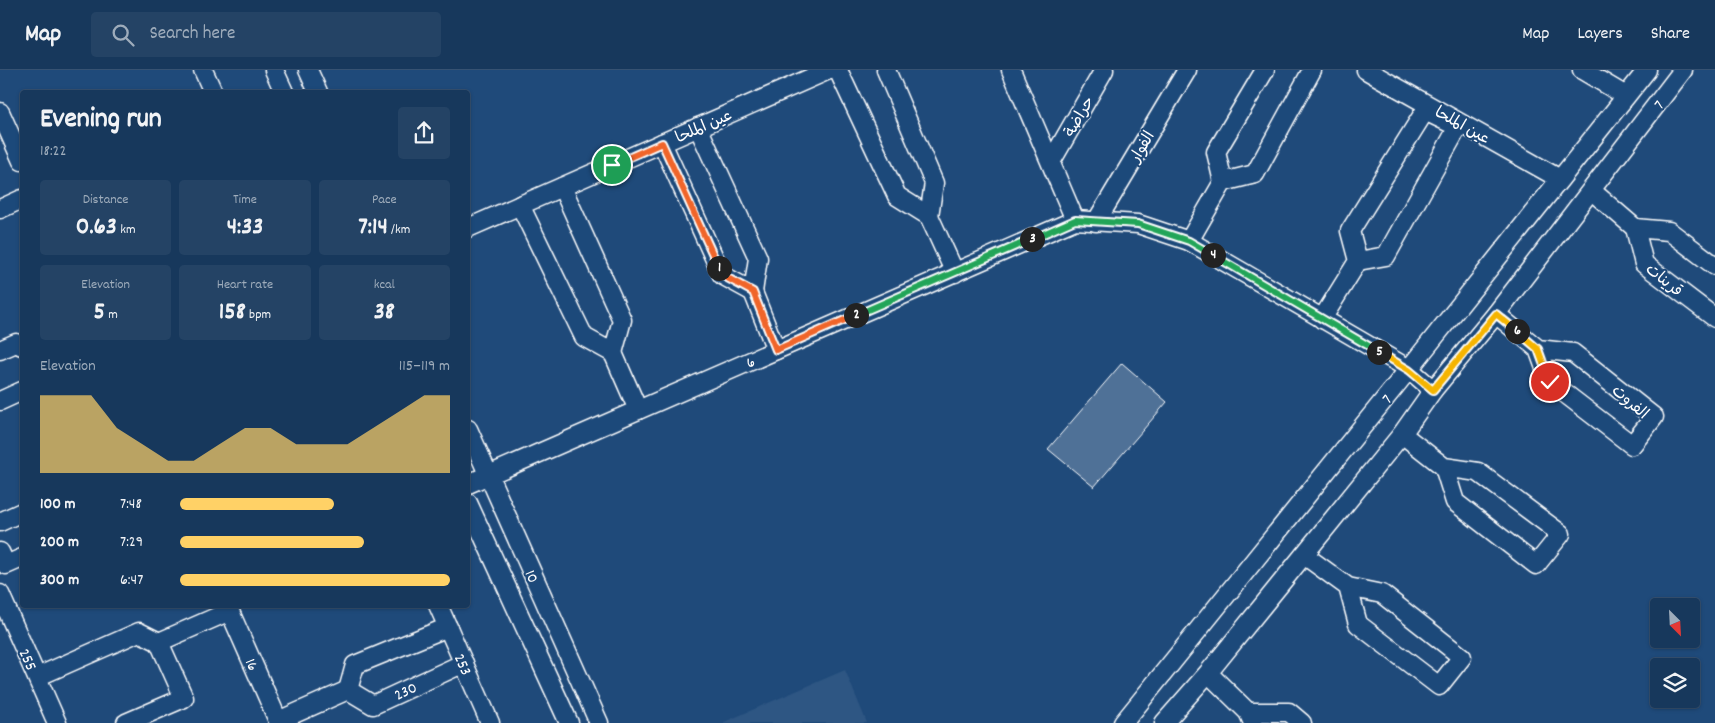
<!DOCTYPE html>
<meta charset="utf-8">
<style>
:root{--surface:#17385c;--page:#244365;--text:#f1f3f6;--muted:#9eacbb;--line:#365272;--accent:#ffd166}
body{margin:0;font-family:Dekko,"Playpen Sans Arabic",sans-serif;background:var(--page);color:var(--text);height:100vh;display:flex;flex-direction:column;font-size:19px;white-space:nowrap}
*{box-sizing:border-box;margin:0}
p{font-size:16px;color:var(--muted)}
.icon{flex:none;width:28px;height:28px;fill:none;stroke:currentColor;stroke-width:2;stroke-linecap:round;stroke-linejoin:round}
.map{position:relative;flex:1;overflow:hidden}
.sheet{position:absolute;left:20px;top:20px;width:450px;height:518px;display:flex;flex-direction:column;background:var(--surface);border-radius:5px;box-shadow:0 1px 4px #0004,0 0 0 1px var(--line)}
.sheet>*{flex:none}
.needle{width:32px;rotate:156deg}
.fabs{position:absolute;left:1650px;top:528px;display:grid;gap:10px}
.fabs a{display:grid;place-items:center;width:50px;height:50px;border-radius:5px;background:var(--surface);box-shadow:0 1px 4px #0004,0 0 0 1px var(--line);font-size:25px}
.pin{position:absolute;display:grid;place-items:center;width:42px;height:42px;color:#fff;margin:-21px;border:2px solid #fff;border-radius:50%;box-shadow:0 1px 5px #0007}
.km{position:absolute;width:25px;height:25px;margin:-12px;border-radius:50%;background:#222;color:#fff;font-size:14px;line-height:25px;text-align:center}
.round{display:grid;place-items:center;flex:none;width:52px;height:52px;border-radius:5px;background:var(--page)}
.overview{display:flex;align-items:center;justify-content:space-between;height:85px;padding:0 20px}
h1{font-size:28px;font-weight:700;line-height:38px}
.figures{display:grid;grid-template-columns:repeat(3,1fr);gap:8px;height:85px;padding:5px 20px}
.figures div{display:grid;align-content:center;border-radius:5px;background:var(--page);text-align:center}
.figures b{font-size:25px;font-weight:700}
.figures small{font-size:14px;font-weight:400}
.figures p{font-size:14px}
.chart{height:140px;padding:10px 20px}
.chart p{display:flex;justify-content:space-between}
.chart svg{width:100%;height:90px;margin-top:5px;fill:var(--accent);opacity:.7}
ul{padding:0 20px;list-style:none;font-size:16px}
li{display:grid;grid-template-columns:80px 60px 1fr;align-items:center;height:38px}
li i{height:12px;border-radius:6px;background:var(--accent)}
header{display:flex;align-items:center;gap:30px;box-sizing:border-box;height:70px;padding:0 25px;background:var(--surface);border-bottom:1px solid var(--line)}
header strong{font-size:24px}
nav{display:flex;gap:28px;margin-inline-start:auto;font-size:18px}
.search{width:350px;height:45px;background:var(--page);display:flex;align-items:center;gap:12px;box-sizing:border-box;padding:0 18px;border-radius:5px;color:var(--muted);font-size:19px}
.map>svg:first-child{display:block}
.built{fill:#2e5683}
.building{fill:#507197;stroke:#fff}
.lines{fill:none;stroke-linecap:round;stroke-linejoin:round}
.minor-casing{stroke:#fff;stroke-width:21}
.minor{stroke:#1f4a7a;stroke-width:18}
.split-1-casing{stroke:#fff;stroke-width:10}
.split-2-casing{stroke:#fff;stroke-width:10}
.split-3-casing{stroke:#fff;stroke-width:10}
.split-4-casing{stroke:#fff;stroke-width:10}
.split-5-casing{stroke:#fff;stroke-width:10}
.split-6-casing{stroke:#fff;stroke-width:10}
.split-7-casing{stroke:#fff;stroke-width:10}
.split-1{stroke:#f0652b;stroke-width:6}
.split-2{stroke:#f0652b;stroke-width:6}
.split-3{stroke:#22a559;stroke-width:6}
.split-4{stroke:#22a559;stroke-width:6}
.split-5{stroke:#22a559;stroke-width:6}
.split-6{stroke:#f5b400;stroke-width:6}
.split-7{stroke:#f5b400;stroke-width:6}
.labels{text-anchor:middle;stroke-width:4;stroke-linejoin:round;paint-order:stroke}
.street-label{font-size:16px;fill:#fff;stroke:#1f4a7a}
</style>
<header>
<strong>Map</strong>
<div class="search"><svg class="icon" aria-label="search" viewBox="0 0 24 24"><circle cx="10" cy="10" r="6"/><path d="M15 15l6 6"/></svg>Search here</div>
<nav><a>Map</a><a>Layers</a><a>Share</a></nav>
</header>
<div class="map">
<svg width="1715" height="653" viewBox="0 0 1715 653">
<rect width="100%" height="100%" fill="#1f4a7a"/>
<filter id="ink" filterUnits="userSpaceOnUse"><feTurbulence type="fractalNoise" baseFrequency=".02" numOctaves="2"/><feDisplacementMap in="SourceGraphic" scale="10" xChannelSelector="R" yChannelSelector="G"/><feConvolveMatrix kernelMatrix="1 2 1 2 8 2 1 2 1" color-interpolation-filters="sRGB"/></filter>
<g filter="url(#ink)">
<path class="built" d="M845,600L867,653H722Z"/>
<path class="building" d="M1122,293L1167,332L1094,417L1048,379Z"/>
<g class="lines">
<defs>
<g id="minor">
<path d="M203,0L213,22"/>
<path d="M274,0L284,22"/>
<path d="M308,0L318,22"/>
<path d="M838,0L897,126L929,146L934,113L886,0"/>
<path d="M1011,0L1075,150"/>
<path d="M1366,0L1560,109"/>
<path d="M1582,0L1626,26"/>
<path d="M0,42L22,91"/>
<path d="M662,73L722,205L753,222L758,188L698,57"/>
<path d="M1051,92L1104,0"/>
<path d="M1223,112L1255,104L1312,0"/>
<path d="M1592,121L1635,158L1669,161L1715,196"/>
<path d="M520,135L584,267L613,283L622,250L562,117"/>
<path d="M0,139L22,129"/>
<path d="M929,146L955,203"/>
<path d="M1096,152L1187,0"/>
<path d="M468,158L829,0"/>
<path d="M1635,158L1644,194L1715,248"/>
<path d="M1189,171L1223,112L1216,82L1265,0"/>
<path d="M753,222L776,280"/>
<path d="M1496,244L1538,279L1550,312L1632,375L1654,347L1573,283L1538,279"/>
<path d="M1322,249L1358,191L1386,186L1458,57L1425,41L1350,161L1358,191"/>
<path d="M0,280L16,273L22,276"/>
<path d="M613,283L638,340"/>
<path d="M0,331L22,321"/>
<path d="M468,359L599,653"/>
<path d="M1402,364L1444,397L1455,432L1536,495L1561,464L1478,402L1444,397"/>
<path d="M468,414L1075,150L1138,154L1189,171L1409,299L1433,320"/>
<path d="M468,433L569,653"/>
<path d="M0,452L22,442"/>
<path d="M0,482L6,495L22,488"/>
<path d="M1304,485L1348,517L1358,554L1439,616L1462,587L1382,524L1348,517"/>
<path d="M0,524L57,653"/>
<path d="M227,535L279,653"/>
<path d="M438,535L490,653"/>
<path d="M159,572L230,541"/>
<path d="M1208,603L1248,642L1253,653"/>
<path d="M37,607L139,562L159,572L184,628L126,653"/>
<path d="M348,620L355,595L448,557"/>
<path d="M1248,642H1289L1302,653"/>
<path d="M278,651L348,620L373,635L464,593"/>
<path d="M1123,653L1409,299L1647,0"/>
<path d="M1164,653L1208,603L1402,364L1433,320L1496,244L1683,0"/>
</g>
</defs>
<use href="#minor" class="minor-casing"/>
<use href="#minor" class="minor"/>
</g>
</g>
<g class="lines" filter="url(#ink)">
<defs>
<path id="split-1" d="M612,95L662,73L719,198"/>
<path id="split-2" d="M719,198L722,205L753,222L776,280L856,245"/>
<path id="split-3" d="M856,245L1032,169"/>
<path id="split-4" d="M1032,169L1075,150L1138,154L1189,171L1213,185"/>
<path id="split-5" d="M1213,185L1379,282"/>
<path id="split-6" d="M1379,282L1409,300L1433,320L1496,244L1517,261"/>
<path id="split-7" d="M1517,261L1538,279L1550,312"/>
</defs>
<use href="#split-1" class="split-1-casing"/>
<use href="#split-2" class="split-2-casing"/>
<use href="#split-3" class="split-3-casing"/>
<use href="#split-4" class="split-4-casing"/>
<use href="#split-5" class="split-5-casing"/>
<use href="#split-6" class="split-6-casing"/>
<use href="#split-7" class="split-7-casing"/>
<use href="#split-1" class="split-1"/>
<use href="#split-2" class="split-2"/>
<use href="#split-3" class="split-3"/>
<use href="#split-4" class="split-4"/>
<use href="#split-5" class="split-5"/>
<use href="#split-6" class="split-6"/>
<use href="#split-7" class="split-7"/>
</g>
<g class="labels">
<g class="street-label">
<text transform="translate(1658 34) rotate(-53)" y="6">7</text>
<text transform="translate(1078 46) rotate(-60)" y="6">حراضة</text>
<text transform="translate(1463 54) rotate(29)" y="6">عين الملحا</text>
<text transform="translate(703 55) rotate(-24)" y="6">عين الملحا</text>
<text transform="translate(1141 76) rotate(-59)" y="6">الفوار</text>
<text transform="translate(1665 209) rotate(39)" y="6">قرينات</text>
<text transform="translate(750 291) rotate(-24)" y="6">6</text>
<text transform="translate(1386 328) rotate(-51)" y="6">7</text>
<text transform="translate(1631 331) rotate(41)" y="6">الفروت</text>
<text transform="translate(533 506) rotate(66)" y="6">10</text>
<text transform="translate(29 589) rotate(66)" y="6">255</text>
<text transform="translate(253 594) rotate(66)" y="6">16</text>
<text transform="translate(464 594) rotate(66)" y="6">253</text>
<text transform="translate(405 620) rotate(-25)" y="6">230</text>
</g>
</g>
</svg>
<div class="fabs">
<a><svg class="needle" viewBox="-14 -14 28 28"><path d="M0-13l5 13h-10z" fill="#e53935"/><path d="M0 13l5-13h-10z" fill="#9eacbb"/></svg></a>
<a><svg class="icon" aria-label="layers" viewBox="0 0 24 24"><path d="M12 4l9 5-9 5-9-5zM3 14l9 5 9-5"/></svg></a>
</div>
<div class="pin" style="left:612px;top:95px;background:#1e9e55"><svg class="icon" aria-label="arrive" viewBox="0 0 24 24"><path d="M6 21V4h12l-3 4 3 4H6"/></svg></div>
<div class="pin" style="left:1550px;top:312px;background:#d93025"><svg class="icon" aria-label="check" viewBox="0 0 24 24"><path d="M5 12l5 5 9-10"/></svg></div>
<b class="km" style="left:719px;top:198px">1</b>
<b class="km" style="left:856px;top:245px">2</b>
<b class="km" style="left:1032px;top:169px">3</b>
<b class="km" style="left:1213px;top:185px">4</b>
<b class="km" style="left:1379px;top:282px">5</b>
<b class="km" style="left:1517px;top:261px">6</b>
<section class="sheet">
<div class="overview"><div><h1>Evening run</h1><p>18:22</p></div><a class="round"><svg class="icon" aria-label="share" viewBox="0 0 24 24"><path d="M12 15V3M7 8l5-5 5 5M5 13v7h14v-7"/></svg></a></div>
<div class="figures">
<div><p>Distance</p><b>0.63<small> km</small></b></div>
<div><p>Time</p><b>4:33</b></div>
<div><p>Pace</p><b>7:14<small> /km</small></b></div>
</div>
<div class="figures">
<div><p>Elevation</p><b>5<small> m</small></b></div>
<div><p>Heart rate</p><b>158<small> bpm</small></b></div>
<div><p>kcal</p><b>38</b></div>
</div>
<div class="chart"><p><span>Elevation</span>115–119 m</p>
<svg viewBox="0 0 160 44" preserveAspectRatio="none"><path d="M0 44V6L10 6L20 6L30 22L40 30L50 38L60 38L70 30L80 22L90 22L100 30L110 30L120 30L130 22L140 14L150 6L160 6V44z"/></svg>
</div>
<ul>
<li><b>100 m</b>7:48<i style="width:57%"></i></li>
<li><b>200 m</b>7:29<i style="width:68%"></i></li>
<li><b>300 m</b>6:47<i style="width:100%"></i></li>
</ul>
</section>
</div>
